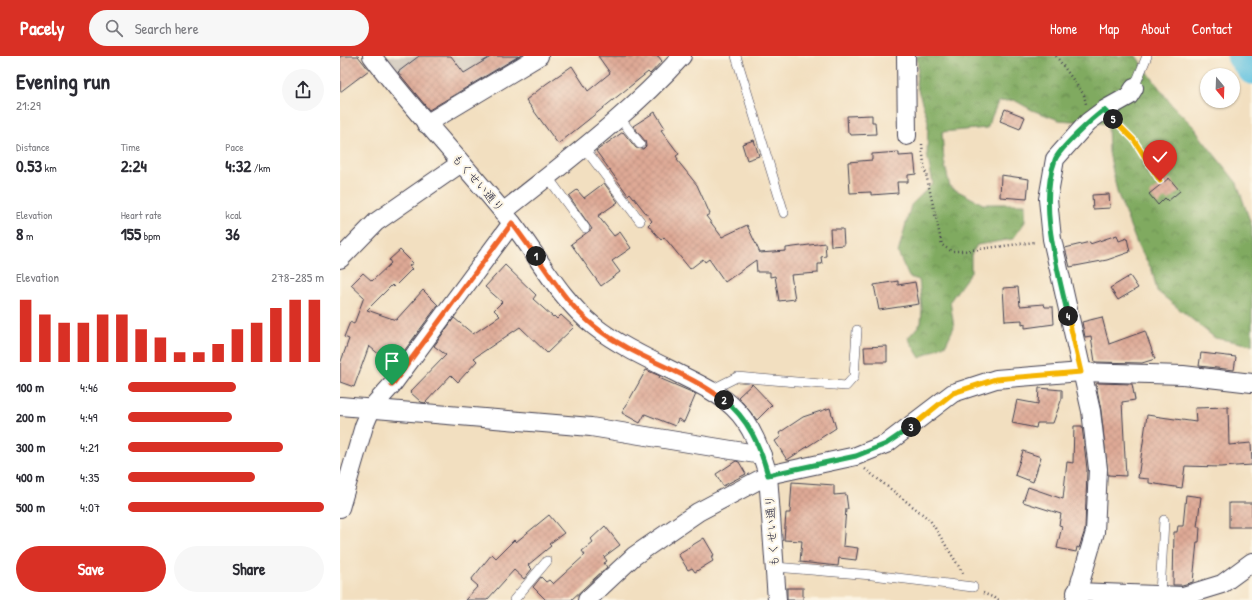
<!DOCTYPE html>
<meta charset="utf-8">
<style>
:root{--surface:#fff;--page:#f7f7f7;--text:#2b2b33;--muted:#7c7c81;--accent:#d93025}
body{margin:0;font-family:"Patrick Hand","Klee One",sans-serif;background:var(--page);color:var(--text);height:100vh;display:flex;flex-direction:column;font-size:15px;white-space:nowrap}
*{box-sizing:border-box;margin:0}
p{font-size:13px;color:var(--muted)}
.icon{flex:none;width:22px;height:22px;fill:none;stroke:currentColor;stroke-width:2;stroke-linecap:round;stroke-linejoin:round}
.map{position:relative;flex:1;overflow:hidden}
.side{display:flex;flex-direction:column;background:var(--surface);width:340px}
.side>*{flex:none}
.needle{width:26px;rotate:161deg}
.tools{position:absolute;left:860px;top:12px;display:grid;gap:8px}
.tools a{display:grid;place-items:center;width:40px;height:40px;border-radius:50%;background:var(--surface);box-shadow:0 1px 3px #0004;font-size:20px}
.pin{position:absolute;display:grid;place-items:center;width:34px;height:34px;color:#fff;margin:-41px -17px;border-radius:50% 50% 50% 0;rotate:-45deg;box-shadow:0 0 4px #0007}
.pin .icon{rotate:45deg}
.km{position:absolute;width:20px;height:20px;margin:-10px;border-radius:50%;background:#222;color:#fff;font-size:11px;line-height:20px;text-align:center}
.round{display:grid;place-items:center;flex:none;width:42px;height:42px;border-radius:21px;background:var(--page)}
.summary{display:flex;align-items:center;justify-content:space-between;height:68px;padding:0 16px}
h1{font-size:22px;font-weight:800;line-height:30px}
.stats{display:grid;grid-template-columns:repeat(3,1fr);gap:6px;height:68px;padding:4px 16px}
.stats div{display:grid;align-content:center}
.stats b{font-size:17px;font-weight:800}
.stats small{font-size:11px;font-weight:400}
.stats p{font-size:11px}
.chart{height:112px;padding:8px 16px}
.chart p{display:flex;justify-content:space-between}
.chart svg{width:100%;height:72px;margin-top:4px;stroke:var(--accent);stroke-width:6}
.cta{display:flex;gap:8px;margin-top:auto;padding:8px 16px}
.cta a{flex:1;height:46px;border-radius:24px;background:var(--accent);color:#fff;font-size:16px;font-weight:800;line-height:46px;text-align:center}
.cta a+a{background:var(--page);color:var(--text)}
ul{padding:0 16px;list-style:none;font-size:13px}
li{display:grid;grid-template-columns:64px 48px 1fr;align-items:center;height:30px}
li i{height:10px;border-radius:5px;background:var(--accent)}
header{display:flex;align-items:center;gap:24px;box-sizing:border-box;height:56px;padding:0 20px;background:var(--accent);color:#fff}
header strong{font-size:19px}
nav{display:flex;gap:22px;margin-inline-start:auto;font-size:14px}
.search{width:280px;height:36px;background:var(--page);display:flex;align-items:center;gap:10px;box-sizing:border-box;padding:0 14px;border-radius:22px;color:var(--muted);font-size:15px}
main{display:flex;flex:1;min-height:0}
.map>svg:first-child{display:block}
.industrial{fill:#cbc2b8}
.forest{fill:url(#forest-crowns);stroke:#51664e}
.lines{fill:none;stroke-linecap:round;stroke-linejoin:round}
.river{stroke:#62c2e0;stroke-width:29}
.building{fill:url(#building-cross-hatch)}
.service-casing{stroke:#413e4f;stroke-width:10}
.minor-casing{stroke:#413e4f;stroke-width:20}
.path{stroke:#413e4f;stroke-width:2.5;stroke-dasharray:1 3;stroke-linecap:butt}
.service{stroke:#fff;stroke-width:9}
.minor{stroke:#fff;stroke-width:18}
.split-1-casing{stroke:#fff;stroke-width:8}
.split-2-casing{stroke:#fff;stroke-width:8}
.split-3-casing{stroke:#fff;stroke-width:8}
.split-4-casing{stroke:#fff;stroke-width:8}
.split-5-casing{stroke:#fff;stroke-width:8}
.split-6-casing{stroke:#fff;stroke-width:8}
.split-1{stroke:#f0652b;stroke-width:5}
.split-2{stroke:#f0652b;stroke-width:5}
.split-3{stroke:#22a559;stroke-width:5}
.split-4{stroke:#f5b400;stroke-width:5}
.split-5{stroke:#22a559;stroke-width:5}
.split-6{stroke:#f5b400;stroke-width:5}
.labels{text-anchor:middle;stroke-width:4;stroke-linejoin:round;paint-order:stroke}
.street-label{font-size:12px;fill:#22223b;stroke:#fcf5e5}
</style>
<header>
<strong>Pacely</strong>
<div class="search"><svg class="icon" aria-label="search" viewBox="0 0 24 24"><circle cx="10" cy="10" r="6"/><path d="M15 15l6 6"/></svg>Search here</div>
<nav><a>Home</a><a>Map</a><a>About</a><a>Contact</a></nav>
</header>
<main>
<section class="side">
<div class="summary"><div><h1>Evening run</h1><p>21:29</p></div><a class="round"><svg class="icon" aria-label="share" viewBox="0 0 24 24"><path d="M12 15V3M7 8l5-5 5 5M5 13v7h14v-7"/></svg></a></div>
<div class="stats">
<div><p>Distance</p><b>0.53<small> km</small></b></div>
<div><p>Time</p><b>2:24</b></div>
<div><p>Pace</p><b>4:32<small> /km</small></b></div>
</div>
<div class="stats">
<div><p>Elevation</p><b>8<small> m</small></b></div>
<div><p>Heart rate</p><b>155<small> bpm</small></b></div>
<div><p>kcal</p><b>36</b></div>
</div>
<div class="chart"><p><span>Elevation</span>278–285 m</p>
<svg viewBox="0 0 160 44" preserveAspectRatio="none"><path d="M5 44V6M15 44V15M25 44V20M35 44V20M45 44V15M55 44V15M65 44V24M75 44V29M85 44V38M95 44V38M105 44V33M115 44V24M125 44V20M135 44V11M145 44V6M155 44V6"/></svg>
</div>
<ul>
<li><b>100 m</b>4:46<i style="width:55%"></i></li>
<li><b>200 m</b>4:49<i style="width:53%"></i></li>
<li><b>300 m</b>4:21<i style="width:79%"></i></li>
<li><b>400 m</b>4:35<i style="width:65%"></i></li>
<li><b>500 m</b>4:07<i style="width:100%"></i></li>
</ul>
<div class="cta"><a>Save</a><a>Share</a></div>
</section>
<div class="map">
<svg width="912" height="544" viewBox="0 0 912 544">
<defs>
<pattern id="forest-crowns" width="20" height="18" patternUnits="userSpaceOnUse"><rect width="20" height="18" fill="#80aa60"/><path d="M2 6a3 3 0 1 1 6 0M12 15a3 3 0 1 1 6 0" fill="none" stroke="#688a50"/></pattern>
<pattern id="building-cross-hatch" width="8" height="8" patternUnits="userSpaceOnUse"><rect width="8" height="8" fill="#dea995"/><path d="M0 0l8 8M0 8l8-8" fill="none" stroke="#be9181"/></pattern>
</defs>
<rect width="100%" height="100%" fill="#fcf5e5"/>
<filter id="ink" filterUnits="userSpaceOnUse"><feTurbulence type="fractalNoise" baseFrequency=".025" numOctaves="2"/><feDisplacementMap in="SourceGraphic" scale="8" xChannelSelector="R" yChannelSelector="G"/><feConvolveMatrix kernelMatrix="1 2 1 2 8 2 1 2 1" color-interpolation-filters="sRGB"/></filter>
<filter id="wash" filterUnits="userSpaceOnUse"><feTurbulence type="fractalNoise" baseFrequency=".012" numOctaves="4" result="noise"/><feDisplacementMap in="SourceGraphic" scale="16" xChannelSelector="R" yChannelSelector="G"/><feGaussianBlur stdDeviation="0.9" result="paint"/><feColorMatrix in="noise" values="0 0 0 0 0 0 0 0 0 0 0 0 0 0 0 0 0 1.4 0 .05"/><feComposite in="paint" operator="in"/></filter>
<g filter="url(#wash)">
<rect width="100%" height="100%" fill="#f2dfc0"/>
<path class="industrial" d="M42,0H186L87,56Z"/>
<path class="forest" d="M577,0H796L831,48L855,72L862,83L897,127L912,171V289L875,282L817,235L812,214L797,188L777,136L769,96L768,68L719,64L692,54L674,44L658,46L647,72L602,76L604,105L610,131L643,148H685V166L673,183L637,189L631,199V216L610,245L614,271L606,288L580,302L568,282L581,267L582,253L579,224L569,221L558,197L571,149L593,127L587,99L588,65L576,28L578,12Z"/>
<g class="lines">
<path class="river" d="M901,0L912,14"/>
</g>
<g id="blocks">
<g class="building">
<path d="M0,0H18L29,14L0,36Z"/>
<path d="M79,0H111L124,17L152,0H179L89,54L58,16Z"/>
<path d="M258,0H318L322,5L310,18L308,16L218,88L186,44L206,28L232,10L248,35L270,17Z"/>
<path d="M665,53L685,61L680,73L660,65Z"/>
<path d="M315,56L325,72L321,74L339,98L336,100L338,103L337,104L357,129L370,158L366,160L382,181L407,169L420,197L446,195V192L485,187L486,200L481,201L482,208H478V217L451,219L455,243L439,245L435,220L430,221V216H417L416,204L385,226L369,203L365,206L363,203L350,213L324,181L321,184L308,169L312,165L290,137L288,139L256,95L283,76L296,92L303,93L306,90L305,85L293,70Z"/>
<path d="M532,59V66H535L536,78L511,79L510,77H508L507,60Z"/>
<path d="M414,84L419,100L407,104L402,88Z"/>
<path d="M559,96V100L574,99L576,118L568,119V126H557L558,137L531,139V136L510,137L508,106L532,104V98Z"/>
<path d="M661,119L689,123L687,143L660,141Z"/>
<path d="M829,122L840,135L828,145L825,142L818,149L809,138Z"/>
<path d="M264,127L278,146L258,160L274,180L280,176L291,192L272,205L280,216L261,230L231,188L252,173L229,140L237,134L244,142Z"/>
<path d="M769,138L770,152L753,153L752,139Z"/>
<path d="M490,173H503L504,189L491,190Z"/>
<path d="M777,179L779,185L787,182L790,196L767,204L730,211L725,192L750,186V188Z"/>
<path d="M60,194L73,207L69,210L72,213L54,231L52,229L27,254L56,264L83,234L98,249L53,310L29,290L14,331L0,326V308L9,283L4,281L10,266L14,268L24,241L11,229L23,217L32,225L51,207L49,204Z"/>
<path d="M165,209L196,239L193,243L213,261L214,260L217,263L221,259L234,271L207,297L180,271L134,302L137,305L118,326L111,319L85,347L81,346L70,336L106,299L94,290L114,262L133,278L160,260L154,254L162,246L145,231Z"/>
<path d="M790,220L798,232L778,244L770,232Z"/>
<path d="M558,225V229L575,226L579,248L539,254L534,229Z"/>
<path d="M678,231L680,250L704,248L705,251H713L714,268L685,272V268L682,269V264L665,265L663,232Z"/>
<path d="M762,261L769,288L805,275L815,303L802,307L755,306L751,280L745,281L742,266Z"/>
<path d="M547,290V306H525L524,291Z"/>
<path d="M861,297L896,301L894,314L859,310Z"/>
<path d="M306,314L320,320L319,322L356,338L344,366L338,363L335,370L305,358L300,367L282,357Z"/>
<path d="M758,327L792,328L795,344L782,346L786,420L768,419L761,354L756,328Z"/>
<path d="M412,328L432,349L417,364L398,341Z"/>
<path d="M699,332L722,334V342L713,367H697L696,372L672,367L677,344L698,348Z"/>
<path d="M888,351L889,389L911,387L912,409L880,411L845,410L842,432L809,427V423L798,422L807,359L856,366L855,352Z"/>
<path d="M490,352L496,372L447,404L435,385L441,381L439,377L463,361Z"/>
<path d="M734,370H742L747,413L745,474L739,492L737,491L736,496L717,492L722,470L719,469L721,458L683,446L688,431L723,443L727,406L733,407Z"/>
<path d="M683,395L701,401L693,426L675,419Z"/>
<path d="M396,405L399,406L406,418L383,430L376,418Z"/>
<path d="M452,426L494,429V439L506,438L508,453H506L503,490L518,492L516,504L499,502L498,510L460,506L462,485L444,484L446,457H450Z"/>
<path d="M846,439L861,441L857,471H860L859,486H857L853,526L842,529H833L834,476H837L838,470H843Z"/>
<rect x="889" y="447" width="23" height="24"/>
<path d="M209,459L224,477L209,488L211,490L188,509L192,513L184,523L174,514L147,544H125L138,530L131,524L152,498L156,502L174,484L176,486Z"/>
<path d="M265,470L280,489L264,501L267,505L264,507L267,511L231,544H206L193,531L201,521L206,526L209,524L213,528L245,499L242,495L253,486L251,483Z"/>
<path d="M364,482L374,499L371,501L373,505L355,516L352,512L348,514L338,498Z"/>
<rect x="447" y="532" width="16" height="12"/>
</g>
</g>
</g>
<g filter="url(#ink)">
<use href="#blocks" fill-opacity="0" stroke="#413e4f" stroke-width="1"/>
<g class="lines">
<defs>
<g id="service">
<path d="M396,0L444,157"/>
<path d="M794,32L807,0"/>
<path d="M279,61L300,88"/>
<path d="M243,90L300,165"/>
<path d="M207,120L245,172"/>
<path d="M371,334L397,321L506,330L514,321L517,274"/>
<path d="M435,511L532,519L633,531"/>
<path d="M820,538L824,464"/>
<path d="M174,544L207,505"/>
</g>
<g id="minor">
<path d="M32,0C75,58 127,110 172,167C199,201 219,242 254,270C279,290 315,306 343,320C361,329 380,338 394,352C412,369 421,395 428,419L437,544"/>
<path d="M566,0L567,80"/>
<path d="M86,68L199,0"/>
<path d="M163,156C224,107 289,59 342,0"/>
<path d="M0,203L36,166L121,107"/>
<path d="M0,350L251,371L422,399"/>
<path d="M0,452L24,370L32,351L52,329L172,167"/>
<path d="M736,536L843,540L882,528L912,506"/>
<path d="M247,544L294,500L358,456L428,419L516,400L546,388L613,337L656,323L741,316L843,319L912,327"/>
<path d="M735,544L755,476L758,413L751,355L712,183L708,143L715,103L748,66L764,54L789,40L794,32"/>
</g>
</defs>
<use href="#service" class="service-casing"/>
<use href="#minor" class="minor-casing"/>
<g class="path">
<path d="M716,0L744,39L746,48"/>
<path d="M776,66L794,84L820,125"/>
<path d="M582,88L584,109L602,189L611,195H624L695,186"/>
<path d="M525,413L590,464L623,517"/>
<path d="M643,537L659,544"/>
</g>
<use href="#service" class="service"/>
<use href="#minor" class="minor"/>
</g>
</g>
<g class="lines" filter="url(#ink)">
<defs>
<path id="split-1" d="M52,329L172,167L196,200"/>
<path id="split-2" d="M196,200C213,224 230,251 254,270C293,302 345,314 384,344"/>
<path id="split-3" d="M384,344C408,362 420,390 428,419L516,400L546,388L571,371"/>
<path id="split-4" d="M571,371L613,337L656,323L741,316L728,260"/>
<path id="split-5" d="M728,260C718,214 698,150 715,104C719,93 753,62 764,54L773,63"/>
<path id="split-6" d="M773,63L794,84L820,125"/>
</defs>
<use href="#split-1" class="split-1-casing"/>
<use href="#split-2" class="split-2-casing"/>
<use href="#split-3" class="split-3-casing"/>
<use href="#split-4" class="split-4-casing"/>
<use href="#split-5" class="split-5-casing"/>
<use href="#split-6" class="split-6-casing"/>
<use href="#split-1" class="split-1"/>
<use href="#split-2" class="split-2"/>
<use href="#split-3" class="split-3"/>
<use href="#split-4" class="split-4"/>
<use href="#split-5" class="split-5"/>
<use href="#split-6" class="split-6"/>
</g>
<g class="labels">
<g class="street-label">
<text transform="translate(138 127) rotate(49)" y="4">もくせい通り</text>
<text transform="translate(432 475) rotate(-94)" y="4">もくせい通り</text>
</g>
</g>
</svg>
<div class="tools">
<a><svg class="needle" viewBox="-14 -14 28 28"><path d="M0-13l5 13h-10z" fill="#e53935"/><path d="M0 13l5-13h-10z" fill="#7c7c81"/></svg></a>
</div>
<div class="pin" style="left:52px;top:329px;background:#1e9e55"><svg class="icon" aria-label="arrive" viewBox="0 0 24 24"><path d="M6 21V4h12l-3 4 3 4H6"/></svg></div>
<div class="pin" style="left:820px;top:125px;background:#d93025"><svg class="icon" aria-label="check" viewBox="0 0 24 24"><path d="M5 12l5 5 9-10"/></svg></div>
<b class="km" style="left:196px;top:200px">1</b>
<b class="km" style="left:384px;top:344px">2</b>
<b class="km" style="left:571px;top:371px">3</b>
<b class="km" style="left:728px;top:260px">4</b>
<b class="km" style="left:773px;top:63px">5</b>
</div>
</main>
